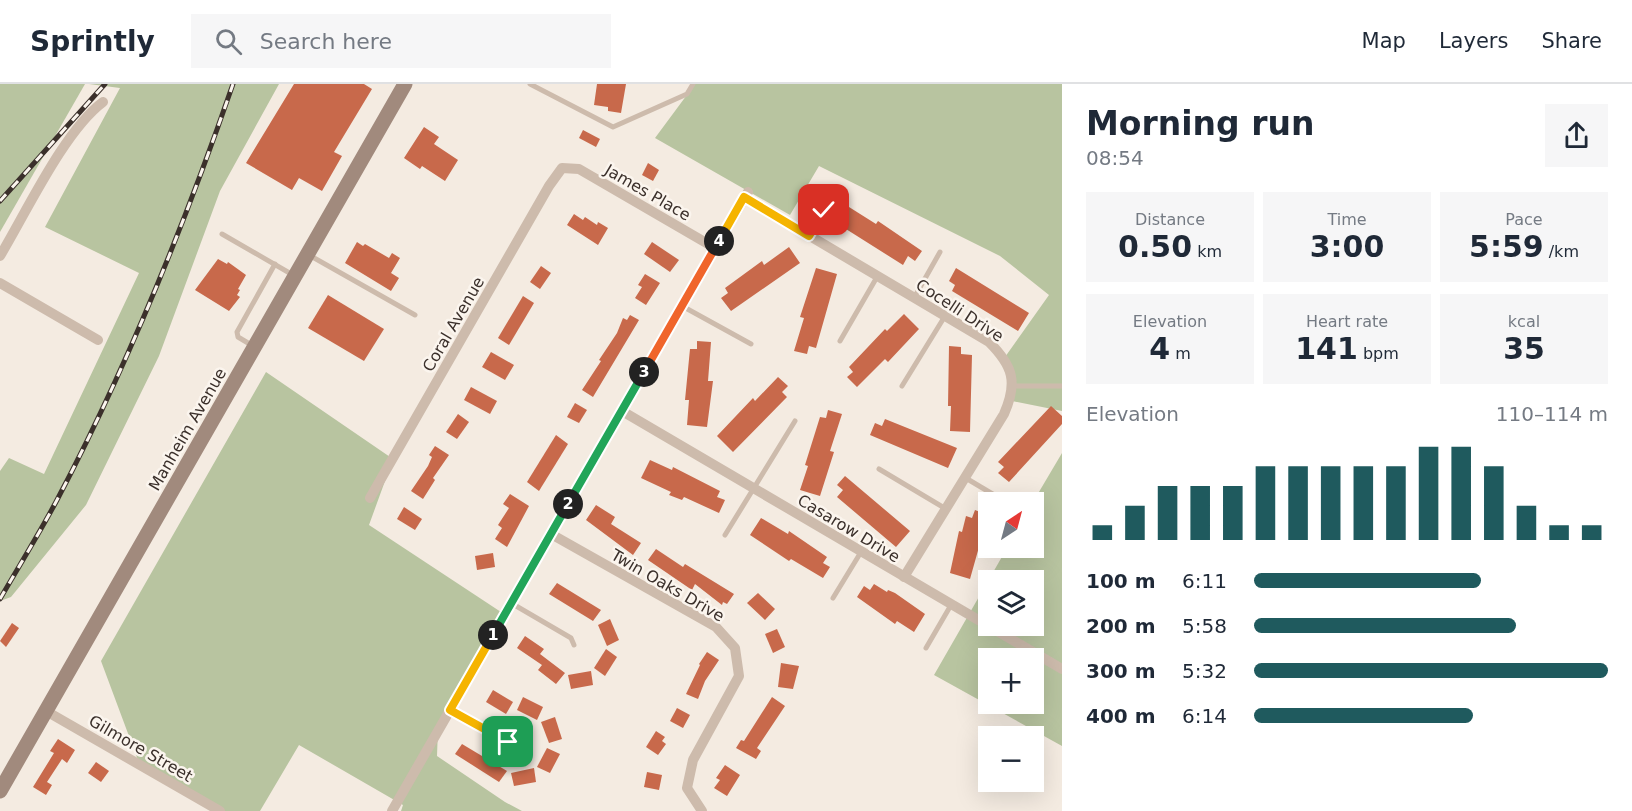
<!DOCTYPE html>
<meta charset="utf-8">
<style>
:root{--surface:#fff;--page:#f6f6f7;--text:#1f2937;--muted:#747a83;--line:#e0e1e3;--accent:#1f5a5e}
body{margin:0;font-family:"DejaVu Sans",sans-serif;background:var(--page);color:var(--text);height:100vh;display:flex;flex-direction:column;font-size:22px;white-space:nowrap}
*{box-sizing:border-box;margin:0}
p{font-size:20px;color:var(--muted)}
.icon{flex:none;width:33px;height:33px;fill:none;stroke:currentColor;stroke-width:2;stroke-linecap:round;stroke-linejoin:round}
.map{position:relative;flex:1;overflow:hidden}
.side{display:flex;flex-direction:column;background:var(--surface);width:570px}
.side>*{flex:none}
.needle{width:39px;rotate:36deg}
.controls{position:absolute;left:978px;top:408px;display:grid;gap:12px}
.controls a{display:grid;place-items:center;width:66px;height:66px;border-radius:0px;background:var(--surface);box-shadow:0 6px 24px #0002;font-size:30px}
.pin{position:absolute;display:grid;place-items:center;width:51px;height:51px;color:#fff;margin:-26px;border-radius:12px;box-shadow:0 3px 9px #0006}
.km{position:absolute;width:30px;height:30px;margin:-15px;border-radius:50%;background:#222;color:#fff;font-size:16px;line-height:30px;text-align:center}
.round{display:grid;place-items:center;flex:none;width:63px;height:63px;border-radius:0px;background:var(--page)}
.headline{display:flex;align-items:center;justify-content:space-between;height:102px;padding:0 24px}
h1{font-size:33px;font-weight:600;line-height:45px}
.metrics{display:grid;grid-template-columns:repeat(3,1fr);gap:9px;height:102px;padding:6px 24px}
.metrics div{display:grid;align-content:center;border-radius:0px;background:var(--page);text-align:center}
.metrics b{font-size:30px;font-weight:600}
.metrics small{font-size:16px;font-weight:400}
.metrics p{font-size:16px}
.chart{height:168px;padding:12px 24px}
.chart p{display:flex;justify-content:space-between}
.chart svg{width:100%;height:108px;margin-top:6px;stroke:var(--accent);stroke-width:6}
ul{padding:0 24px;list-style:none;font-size:20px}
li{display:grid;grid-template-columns:96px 72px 1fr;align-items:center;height:45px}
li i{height:15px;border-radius:8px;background:var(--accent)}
header{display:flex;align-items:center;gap:36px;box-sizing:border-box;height:84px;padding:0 30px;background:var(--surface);border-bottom:2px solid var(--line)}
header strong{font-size:28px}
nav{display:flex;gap:33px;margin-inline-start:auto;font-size:21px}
.search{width:420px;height:54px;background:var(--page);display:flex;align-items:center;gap:15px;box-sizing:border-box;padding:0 21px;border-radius:0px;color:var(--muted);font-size:22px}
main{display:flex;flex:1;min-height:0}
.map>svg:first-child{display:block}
.green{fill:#b8c4a0;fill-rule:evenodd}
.building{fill:#c8694b}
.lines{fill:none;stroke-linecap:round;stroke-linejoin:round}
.lane{stroke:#cdbbac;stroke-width:5}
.street{stroke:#cdbbac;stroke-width:10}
.secondary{stroke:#a18a7d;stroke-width:15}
.rail-casing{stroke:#3b302b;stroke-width:5}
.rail{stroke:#fbf5ee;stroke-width:3;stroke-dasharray:9;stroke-linecap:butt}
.split-1-casing{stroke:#fff;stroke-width:12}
.split-2-casing{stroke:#fff;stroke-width:12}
.split-3-casing{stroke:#fff;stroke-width:12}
.split-4-casing{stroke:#fff;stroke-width:12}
.split-5-casing{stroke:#fff;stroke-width:12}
.split-1{stroke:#f5b400;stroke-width:8}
.split-2{stroke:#22a559;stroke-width:8}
.split-3{stroke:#22a559;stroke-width:8}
.split-4{stroke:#f0652b;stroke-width:8}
.split-5{stroke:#f5b400;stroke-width:8}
.labels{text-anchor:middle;stroke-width:5;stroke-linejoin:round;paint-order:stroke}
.street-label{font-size:16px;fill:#3b302b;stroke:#fbf5ee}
</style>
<header>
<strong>Sprintly</strong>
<div class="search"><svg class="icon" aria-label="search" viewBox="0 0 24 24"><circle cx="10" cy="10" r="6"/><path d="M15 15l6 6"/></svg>Search here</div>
<nav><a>Map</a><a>Layers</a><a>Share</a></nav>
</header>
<main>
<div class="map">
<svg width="1062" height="727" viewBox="0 0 1062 727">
<rect width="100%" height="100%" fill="#f4ebe1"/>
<g class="green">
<path d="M0,0H85L0,148Z"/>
<path d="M89,0H279L220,107L159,272L86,421L11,513L0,517V387L9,374L44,390L139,189L45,143L120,4Z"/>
<path d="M695,0H1062V327L1012,317L1005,273L1049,211L1000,172L819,82L790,131L655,54Z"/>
<path d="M266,288L393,375L369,441L504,530L438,644L437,672L505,718L522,727H401L403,721L299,661L260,727H222L139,679L101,577Z"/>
<path d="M1062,369V662L934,591L1007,464H1034L1033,418ZM988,496H1034V542H988ZM988,574H1034V620H988Z"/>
</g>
<g class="building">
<path d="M294,0H364L372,5L334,68L342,72L322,107L299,94L292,106L246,79Z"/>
<path d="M597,0H626L621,29L608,27V23L594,21Z"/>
<path d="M424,43L439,53L434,60L458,76L445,97L422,82L420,85L404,74Z"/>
<path d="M583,46L600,55L596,63L579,54Z"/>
<path d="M648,79L659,86L653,97L642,91Z"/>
<path d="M849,123L876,140L878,137L922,167L915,177L908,172L903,181L838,140Z"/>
<path d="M574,130L583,136L585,133L597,141L598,138L608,144L598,161L567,141Z"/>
<path d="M357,158L363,162L365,160L389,174L392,169L400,174L391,189L399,194L391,207L345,179Z"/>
<path d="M652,158L679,176L670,188L644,170Z"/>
<path d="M789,163L800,179L731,227L721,214L728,209L725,204L762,177L764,181Z"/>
<path d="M218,175L227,180L228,178L246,191L238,205L240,206L237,211L240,213L229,227L195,206Z"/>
<path d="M541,182L551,189L540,205L530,198Z"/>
<path d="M816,184L837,190L816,264L809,262L807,270L794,267L804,234L800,233Z"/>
<path d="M956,184L1029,229L1018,247L952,207L955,201L949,197Z"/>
<path d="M645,190L660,199L646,221L635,214L642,203L638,201Z"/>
<path d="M328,211L384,245L364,277L308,244Z"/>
<path d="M523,212L534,219L509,261L498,254Z"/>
<path d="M904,230L919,245L888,278L885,275L857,303L847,293L853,288L849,283L885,245L887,247Z"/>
<path d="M630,231L639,236L593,313L582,306L601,277L599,276L617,249L623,234L627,236Z"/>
<path d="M697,257L711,258L708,297H713L707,343L687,341L689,316H685L690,265H697Z"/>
<path d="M949,262L961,263V270L972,271L970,348L950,347L951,322H948Z"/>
<path d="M491,268L514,281L505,296L482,283Z"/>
<path d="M778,293L788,302L782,308L787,313L733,368L717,352L753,314L755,317Z"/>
<path d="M471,303L497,317L490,330L464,316Z"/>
<path d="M575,319L587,326L579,339L567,333Z"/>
<path d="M1051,322L1062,332V340L1009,398L998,389L1004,383L998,378Z"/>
<path d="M828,326L842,330L830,367L834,368L820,412L800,406L808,382L805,381L820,333L826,334Z"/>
<path d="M458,330L469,338L457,355L446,348Z"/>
<path d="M885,335L957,364L948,384L870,351L875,339L882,342Z"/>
<path d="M556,351L568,360L539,407L527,398Z"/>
<path d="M435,362L449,371L433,394L435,396L423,415L411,407L428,382L432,373L429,371Z"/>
<path d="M650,376L672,386L673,383L720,407L717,413L725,416L719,429L684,413L682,416L669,411L671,408L641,394Z"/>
<path d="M845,392L910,447L896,463L837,413L843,406L837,401Z"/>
<path d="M510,410L529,422L507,463L495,455L502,444L498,441L509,424L503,420Z"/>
<path d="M596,421L615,433L611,440L641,459L633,471L586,436Z"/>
<path d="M404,423L422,435L415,446L397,435Z"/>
<path d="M975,426L988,431L970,495L950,489L959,447L962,448L966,432L972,434Z"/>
<path d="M761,434L788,450L789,447L827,473L823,479L830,483L823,494L791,475L789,477L750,451Z"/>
<path d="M656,465L683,483L685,480L734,510L727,520L723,518L722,521L695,500L692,506L648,476Z"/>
<path d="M493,469L495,483L477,486L475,472Z"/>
<path d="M557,499L601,526L593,537L549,510Z"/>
<path d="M874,500L887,508L888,506L895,509L925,530L914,548L897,537L895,540L857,513L864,502L870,506Z"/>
<path d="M758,509L775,525L765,536L747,519Z"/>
<path d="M610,535L619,556L607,562L598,541Z"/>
<path d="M12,539L19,544L6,563L0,557Z"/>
<path d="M777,545L785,563L773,569L765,550Z"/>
<path d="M525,552L544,565L540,570L565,589L556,600L538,586L542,581L517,564Z"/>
<path d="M606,565L617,573L605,592L594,584Z"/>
<path d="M707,568L719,576L705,597L698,615L686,610L700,581L699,580Z"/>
<path d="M781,579L799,582L793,605L778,603Z"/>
<path d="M591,587L593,601L571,605L568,591Z"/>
<path d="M493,606L513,618L506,630L486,618Z"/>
<path d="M523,613L543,623L537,636L517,626Z"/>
<path d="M772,613L785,622L757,664L761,667L756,675L736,664L741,656L744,657Z"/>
<path d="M677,624L690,631L683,644L670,637Z"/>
<path d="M555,633L562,655L549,659L541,638Z"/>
<path d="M656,647L665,653L662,657L666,660L658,671L646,663Z"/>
<path d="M58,655L75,666L67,679L62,675L47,698L52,701L46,711L33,703L54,669L50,667Z"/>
<path d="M462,660L507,687L499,698L455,670Z"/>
<path d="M547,664L560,670L550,689L537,683Z"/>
<path d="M96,678L109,687L101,698L88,689Z"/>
<path d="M725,681L740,691L727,712L714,704L720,696L716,694Z"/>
<path d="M534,684L536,698L514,702L511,689Z"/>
<path d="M647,688L662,691L659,706L644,703Z"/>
</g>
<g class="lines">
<g class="lane">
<path d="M530,0L613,43L687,10L693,0"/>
<path d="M222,150L293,191"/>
<path d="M809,152L824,126"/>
<path d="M309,171L415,231"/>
<path d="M914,214L940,168"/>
<path d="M682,222L751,260"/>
<path d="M840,257L877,193"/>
<path d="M253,262L238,253L237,248L275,180"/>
<path d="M902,302L945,232"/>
<path d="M1013,302H1062"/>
<path d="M879,385L946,425"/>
<path d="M964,393L1006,418"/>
<path d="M725,451L795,337"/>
<path d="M833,514L861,468"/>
<path d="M511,519L571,554L574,561"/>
<path d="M926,564L951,521"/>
<path d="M450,626L508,658H518"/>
</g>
<g class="street">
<path d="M744,113L989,258C1013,282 1018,298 1004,330L904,493"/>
<path d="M0,172C26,129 64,47 103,18"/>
<path d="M0,199L98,256"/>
<path d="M622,327L1062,585"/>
<path d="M370,414L549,102L562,84L579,85L715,164"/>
<path d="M551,450L716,543L735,564L739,592L693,676L687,704L702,727"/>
<path d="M46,627L220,727"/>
<path d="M392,727L748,108"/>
</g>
<path class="secondary" d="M0,707L405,0"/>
<defs>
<g id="rail">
<path d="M0,117L105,0"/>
<path d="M0,515C19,482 39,450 57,416C127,283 184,142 233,0"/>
</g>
</defs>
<use href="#rail" class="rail-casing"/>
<use href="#rail" class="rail"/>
</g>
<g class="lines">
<defs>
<path id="split-1" d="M493,551L450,626L508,658"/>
<path id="split-2" d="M493,551L568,420"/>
<path id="split-3" d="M568,420L644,288"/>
<path id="split-4" d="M644,288L719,157"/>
<path id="split-5" d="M719,157L744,113L809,152L824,126"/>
</defs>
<use href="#split-1" class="split-1-casing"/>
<use href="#split-2" class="split-2-casing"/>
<use href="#split-3" class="split-3-casing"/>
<use href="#split-4" class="split-4-casing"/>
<use href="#split-5" class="split-5-casing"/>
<use href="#split-1" class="split-1"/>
<use href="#split-2" class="split-2"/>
<use href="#split-3" class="split-3"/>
<use href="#split-4" class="split-4"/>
<use href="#split-5" class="split-5"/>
</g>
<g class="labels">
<g class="street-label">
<text transform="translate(648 108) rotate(30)" y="6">James Place</text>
<text transform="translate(960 226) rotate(33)" y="6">Cocelli Drive</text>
<text transform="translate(453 240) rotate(-60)" y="6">Coral Avenue</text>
<text transform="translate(187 345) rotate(-60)" y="6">Manheim Avenue</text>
<text transform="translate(849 444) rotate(31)" y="6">Casarow Drive</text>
<text transform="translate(668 501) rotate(30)" y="6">Twin Oaks Drive</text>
<text transform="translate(141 664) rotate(30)" y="6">Gilmore Street</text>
</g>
</g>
</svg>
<div class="controls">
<a><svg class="needle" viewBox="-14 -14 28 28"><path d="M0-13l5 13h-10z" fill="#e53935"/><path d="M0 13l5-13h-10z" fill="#747a83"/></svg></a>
<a><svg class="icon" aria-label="layers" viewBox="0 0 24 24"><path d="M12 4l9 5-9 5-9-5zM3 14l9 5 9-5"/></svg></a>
<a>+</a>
<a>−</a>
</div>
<div class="pin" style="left:508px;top:658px;background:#1e9e55"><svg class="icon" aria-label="arrive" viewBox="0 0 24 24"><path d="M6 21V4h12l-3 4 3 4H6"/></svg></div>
<div class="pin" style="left:824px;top:126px;background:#d93025"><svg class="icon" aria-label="check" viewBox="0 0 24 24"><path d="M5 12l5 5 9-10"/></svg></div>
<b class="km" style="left:493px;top:551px">1</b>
<b class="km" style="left:568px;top:420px">2</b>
<b class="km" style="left:644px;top:288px">3</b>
<b class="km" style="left:719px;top:157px">4</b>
</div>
<section class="side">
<div class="headline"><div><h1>Morning run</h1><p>08:54</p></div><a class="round"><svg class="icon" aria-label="share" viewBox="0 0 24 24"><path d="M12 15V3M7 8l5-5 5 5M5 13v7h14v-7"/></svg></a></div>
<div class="metrics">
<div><p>Distance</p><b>0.50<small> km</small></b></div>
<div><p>Time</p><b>3:00</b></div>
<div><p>Pace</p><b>5:59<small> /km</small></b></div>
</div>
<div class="metrics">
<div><p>Elevation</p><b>4<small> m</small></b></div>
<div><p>Heart rate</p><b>141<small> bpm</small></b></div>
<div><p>kcal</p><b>35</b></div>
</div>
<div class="chart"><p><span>Elevation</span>110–114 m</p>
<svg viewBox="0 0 160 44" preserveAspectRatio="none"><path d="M5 44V38M15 44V30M25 44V22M35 44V22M45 44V22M55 44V14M65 44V14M75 44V14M85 44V14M95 44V14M105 44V6M115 44V6M125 44V14M135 44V30M145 44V38M155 44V38"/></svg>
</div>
<ul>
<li><b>100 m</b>6:11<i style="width:64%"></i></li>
<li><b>200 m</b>5:58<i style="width:74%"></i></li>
<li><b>300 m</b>5:32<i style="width:100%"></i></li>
<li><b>400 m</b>6:14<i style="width:62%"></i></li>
</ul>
</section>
</main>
